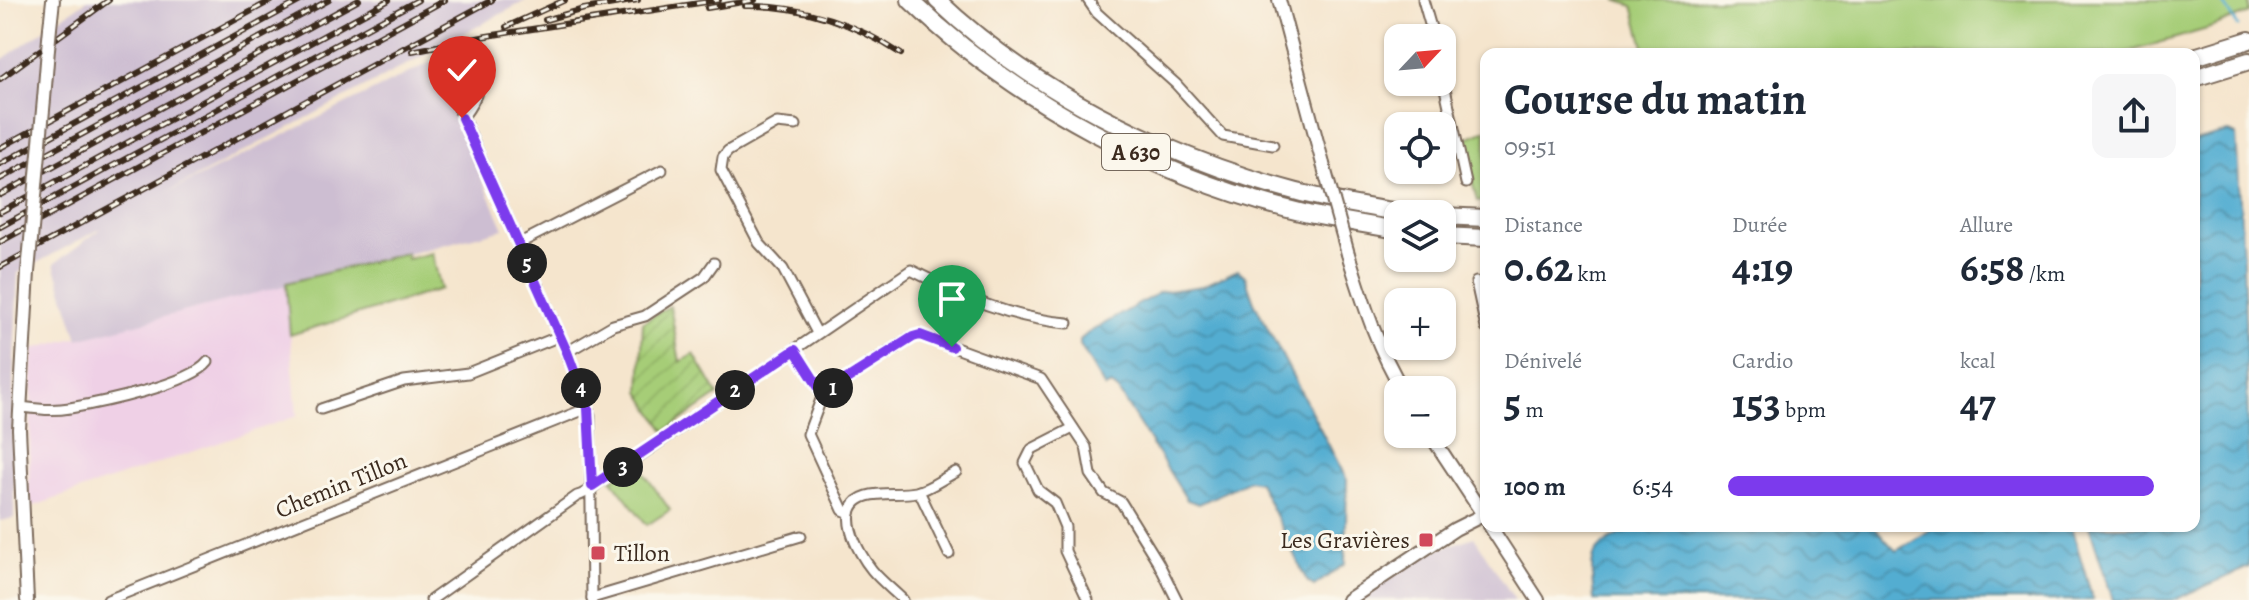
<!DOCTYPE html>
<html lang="fr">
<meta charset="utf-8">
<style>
:root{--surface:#fff;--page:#f6f6f7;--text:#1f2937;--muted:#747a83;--accent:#7c3aed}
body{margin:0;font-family:Alegreya,serif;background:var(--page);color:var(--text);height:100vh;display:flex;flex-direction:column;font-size:30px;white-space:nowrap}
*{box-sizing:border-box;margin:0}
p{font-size:26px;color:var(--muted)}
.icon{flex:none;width:44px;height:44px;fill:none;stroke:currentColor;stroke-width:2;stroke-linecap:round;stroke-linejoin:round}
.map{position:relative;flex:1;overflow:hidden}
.sheet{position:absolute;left:1480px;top:48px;width:720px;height:484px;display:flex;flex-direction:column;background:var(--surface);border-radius:16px;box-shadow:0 2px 6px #0004}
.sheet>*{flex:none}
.needle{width:52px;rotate:64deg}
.controls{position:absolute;left:1384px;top:24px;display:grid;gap:16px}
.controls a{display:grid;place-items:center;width:72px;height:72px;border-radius:16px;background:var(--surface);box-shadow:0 2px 6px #0004;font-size:40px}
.pin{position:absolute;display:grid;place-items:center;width:68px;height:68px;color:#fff;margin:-82px -34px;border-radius:50% 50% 50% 0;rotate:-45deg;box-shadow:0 0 8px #0007}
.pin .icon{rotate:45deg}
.km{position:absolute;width:40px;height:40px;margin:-20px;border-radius:50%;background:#222;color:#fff;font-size:22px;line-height:40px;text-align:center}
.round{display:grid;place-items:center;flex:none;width:84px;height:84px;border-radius:16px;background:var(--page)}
.head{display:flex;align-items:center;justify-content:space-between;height:136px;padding:0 24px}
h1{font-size:44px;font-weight:700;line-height:60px}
.stats{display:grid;grid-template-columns:repeat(3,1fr);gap:12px;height:136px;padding:8px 24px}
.stats div{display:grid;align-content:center}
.stats b{font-size:40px;font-weight:700}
.stats small{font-size:22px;font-weight:400}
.stats p{font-size:22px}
ul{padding:0 24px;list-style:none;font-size:26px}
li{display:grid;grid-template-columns:128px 96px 1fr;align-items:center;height:60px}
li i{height:20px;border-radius:10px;background:var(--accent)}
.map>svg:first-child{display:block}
.built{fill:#efd0e6}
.industrial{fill:#cdbed2}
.grass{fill:#a6cd77;stroke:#707c4a;stroke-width:2}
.garden{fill:url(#garden-furrows);stroke:#707c4a;stroke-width:2}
.water{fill:url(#water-waves);stroke:#476c78;stroke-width:2}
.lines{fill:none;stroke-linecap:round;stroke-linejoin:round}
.stream{stroke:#53add1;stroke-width:3}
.street-casing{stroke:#7c6b5b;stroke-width:13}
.secondary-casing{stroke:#7c6b5b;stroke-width:16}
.highway-casing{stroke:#7c6b5b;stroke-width:20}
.street{stroke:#fff;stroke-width:9}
.secondary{stroke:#fff;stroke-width:12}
.highway{stroke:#fff;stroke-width:16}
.rail-casing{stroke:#3b2a1e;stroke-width:6}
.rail{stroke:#fbf7ec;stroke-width:3;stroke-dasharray:9;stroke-linecap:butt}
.secondary-bridge-casing{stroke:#7c6b5b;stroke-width:16;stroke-linecap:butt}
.secondary-bridge{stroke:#fff;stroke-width:12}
.route-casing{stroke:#fff;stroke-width:16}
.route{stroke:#7c3aed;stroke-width:10}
.poi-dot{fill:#d1495b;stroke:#fbf7ec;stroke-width:3}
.labels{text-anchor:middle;stroke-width:6;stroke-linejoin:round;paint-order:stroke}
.shield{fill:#fbf7ec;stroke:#75685c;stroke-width:2}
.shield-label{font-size:22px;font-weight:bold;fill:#3b2a1e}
.street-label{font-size:24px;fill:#3b2a1e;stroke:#fbf7ec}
.poi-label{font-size:24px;fill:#3b2a1e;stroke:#fbf7ec;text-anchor:end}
</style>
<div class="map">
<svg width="2249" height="600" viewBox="0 0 2249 600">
<defs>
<pattern id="garden-furrows" width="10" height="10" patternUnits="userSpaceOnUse" patternTransform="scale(2)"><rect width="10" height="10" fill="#a6cd77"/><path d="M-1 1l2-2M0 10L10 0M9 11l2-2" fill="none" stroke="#90b066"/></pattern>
<pattern id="water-waves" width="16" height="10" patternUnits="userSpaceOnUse" patternTransform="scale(2)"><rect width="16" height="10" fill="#53add1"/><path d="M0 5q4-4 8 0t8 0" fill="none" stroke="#468da9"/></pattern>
</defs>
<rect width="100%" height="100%" fill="#fbf7ec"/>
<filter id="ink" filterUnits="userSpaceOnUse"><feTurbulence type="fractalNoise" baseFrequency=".0125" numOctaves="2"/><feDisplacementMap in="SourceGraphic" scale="16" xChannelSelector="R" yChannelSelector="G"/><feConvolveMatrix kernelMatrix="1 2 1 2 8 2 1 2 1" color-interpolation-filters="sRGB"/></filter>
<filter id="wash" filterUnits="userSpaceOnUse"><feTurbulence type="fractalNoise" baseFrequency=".006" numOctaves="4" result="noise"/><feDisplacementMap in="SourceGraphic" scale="32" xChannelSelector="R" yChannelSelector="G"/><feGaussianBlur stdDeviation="1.8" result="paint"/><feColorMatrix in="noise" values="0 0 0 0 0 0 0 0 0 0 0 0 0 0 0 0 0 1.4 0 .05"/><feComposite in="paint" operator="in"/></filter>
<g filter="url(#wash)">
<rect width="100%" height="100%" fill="#f5e5cd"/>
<path class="built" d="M286,283L297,416L28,508L33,349Z"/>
<g class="industrial">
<path d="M87,0H527L161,196L431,62L504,229L78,339L54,264L102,228L18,273L13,379L14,518L0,521V61Z"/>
<path d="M1474,537L1515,600H1356L1425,554Z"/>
</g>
<g class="grass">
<path d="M1616,0H2249V13L2207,29L2121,54H1646L1633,6Z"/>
<path d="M1486,130V200L1477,201L1462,140Z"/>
<path d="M406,253L407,259L432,253L441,289L290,335L286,283Z"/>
<path d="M637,463L670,510L647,525L612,480Z"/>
</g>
<path class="garden" d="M670,306L680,362L694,354L718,395L665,431L640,392L643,322Z"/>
<g class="water">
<path d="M2228,132L2236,135C2246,279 2249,423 2249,567L2174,600H2113L2089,526H2194V141Z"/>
<path d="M1238,270L1245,276L1254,302L1347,480L1345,564L1314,586L1307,581L1259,482L1249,480L1199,504L1187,500L1117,389L1111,385L1105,388L1080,345V340L1088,333L1160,292L1203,286Z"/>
<path d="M1637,526H1873L1896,551L1936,526H2071L2093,600H1594C1589,547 1590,549 1637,526Z"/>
</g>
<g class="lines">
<path class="stream" d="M2221,0L2238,26"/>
</g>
</g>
<g filter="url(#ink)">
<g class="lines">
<defs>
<g id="street">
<path d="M1088,0L1097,13L1176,84L1223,136L1273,145"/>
<path d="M1423,0L1434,38"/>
<path d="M1442,75L1466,183"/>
<path d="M462,118C476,100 489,78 465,63L452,69L446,79L455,100L567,352L590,415L592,600"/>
<path d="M796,125L777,123L728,151L723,157L721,170L759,243L783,269L817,333"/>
<path d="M518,244L662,170"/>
<path d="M1476,282L1486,328"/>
<path d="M795,350L823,394L808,434L843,510L850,513"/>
<path d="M567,352L613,325L645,316L704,277L714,263"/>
<path d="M823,394L913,337L920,335L1041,379L1086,447L1091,474L1104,493L1121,502L1158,562L1177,600"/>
<path d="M20,407C37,409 53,411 70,408C100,403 191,384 208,362"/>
<path d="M321,409L404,381L468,373L560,336"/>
<path d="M1073,428L1032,449L1025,463L1038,490L1055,503L1065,527V551L1088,600"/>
<path d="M919,491L949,554"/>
<path d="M592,598L801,536"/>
<path d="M108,600L588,408"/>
<path d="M431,600L577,496C590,493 597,481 610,476L911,270C964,297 1008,318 1068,323"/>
<path d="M903,600C893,590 881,581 872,570C858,553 832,506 867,496C882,492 901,495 916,492C930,489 943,478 956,472"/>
</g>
<g id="secondary">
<path d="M1279,0L1323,164"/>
<path d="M50,28L53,0"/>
<path d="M44,99L48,49"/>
<path d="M1348,254C1363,301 1377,348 1403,390"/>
<path d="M1430,434L1486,519"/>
<path d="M1490,526L1538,600"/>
<path d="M27,600L19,429L28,272"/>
<path d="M1348,600L1455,529L1483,515"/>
</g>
<g id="highway">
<path d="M910,0C1016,102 1164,181 1308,214C1338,220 1368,225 1398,230"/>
<path d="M937,0C1061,118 1247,195 1416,214"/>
<path d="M2194,57L2249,40"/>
<path d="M2194,78L2249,61"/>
<path d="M1442,216L1486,218"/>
<path d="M1442,236L1486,238"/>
</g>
</defs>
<use href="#street" class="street-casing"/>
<use href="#secondary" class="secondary-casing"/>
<use href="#highway" class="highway-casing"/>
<use href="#street" class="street"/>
<use href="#secondary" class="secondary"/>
<use href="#highway" class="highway"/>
<defs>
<g id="rail">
<path d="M745,6C803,5 853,22 901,54"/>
<path d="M707,8L755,0"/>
<path d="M545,20L584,9L638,0"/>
<path d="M506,27L565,0"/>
<path d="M412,51L487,36L719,0"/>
<path d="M0,79L109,0"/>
<path d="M0,148L272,0"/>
<path d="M0,164L302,0"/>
<path d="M0,179L329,0"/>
<path d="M0,195L359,0"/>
<path d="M0,212L389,0"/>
<path d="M0,227L418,0"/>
<path d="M0,242L445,0"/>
<path d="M0,267L492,0"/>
</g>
</defs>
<use href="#rail" class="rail-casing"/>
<use href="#rail" class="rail"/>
<defs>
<g id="secondary-bridge">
<path d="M48,49L50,28"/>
<path d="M1323,164L1348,254"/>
<path d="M28,272L44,99"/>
</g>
</defs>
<use href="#secondary-bridge" class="secondary-bridge-casing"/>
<use href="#secondary-bridge" class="secondary-bridge"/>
</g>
</g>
<g class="lines" filter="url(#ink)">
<defs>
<path id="route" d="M462,118L567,352L588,408L592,486L795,350L823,394L913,337L920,335L952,347"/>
</defs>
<use href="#route" class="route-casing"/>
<use href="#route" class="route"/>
</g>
<g class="poi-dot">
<rect x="1418" y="532" width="16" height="16" rx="4"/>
<rect x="590" y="545" width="16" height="16" rx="4"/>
</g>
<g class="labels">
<rect class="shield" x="1102" y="134" width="68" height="36" rx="6"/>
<g class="shield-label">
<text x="1136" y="160">A 630</text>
</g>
<g class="street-label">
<text transform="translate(341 485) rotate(-22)" y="8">Chemin Tillon</text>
</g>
<g class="poi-label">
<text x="1410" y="548">Les Gravières</text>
<text x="614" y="561" text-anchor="start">Tillon</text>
</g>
</g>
</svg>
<div class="controls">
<a><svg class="needle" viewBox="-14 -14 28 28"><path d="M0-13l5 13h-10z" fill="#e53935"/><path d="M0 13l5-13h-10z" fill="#747a83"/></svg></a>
<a><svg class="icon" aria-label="locate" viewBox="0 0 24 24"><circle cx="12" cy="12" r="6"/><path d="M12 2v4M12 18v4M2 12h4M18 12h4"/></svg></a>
<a><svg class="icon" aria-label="layers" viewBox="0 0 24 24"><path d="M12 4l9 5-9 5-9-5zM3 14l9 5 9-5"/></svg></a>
<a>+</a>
<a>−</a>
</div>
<div class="pin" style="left:952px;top:347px;background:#1e9e55"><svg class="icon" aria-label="arrive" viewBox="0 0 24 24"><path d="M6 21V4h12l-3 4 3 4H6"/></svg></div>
<div class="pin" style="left:462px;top:118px;background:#d93025"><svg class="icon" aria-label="check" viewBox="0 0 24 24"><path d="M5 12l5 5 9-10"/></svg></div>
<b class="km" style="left:833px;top:388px">1</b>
<b class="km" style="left:735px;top:390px">2</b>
<b class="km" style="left:623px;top:467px">3</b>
<b class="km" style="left:581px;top:388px">4</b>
<b class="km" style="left:527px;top:263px">5</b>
<section class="sheet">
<div class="head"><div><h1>Course du matin</h1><p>09:51</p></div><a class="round"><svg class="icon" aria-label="share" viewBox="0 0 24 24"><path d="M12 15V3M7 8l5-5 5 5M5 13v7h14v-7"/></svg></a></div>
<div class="stats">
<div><p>Distance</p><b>0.62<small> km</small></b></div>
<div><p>Durée</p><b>4:19</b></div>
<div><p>Allure</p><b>6:58<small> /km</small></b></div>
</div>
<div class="stats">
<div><p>Dénivelé</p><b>5<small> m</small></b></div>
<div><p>Cardio</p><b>153<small> bpm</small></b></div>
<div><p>kcal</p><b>47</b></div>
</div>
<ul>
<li><b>100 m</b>6:54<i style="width:95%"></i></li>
</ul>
</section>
</div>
